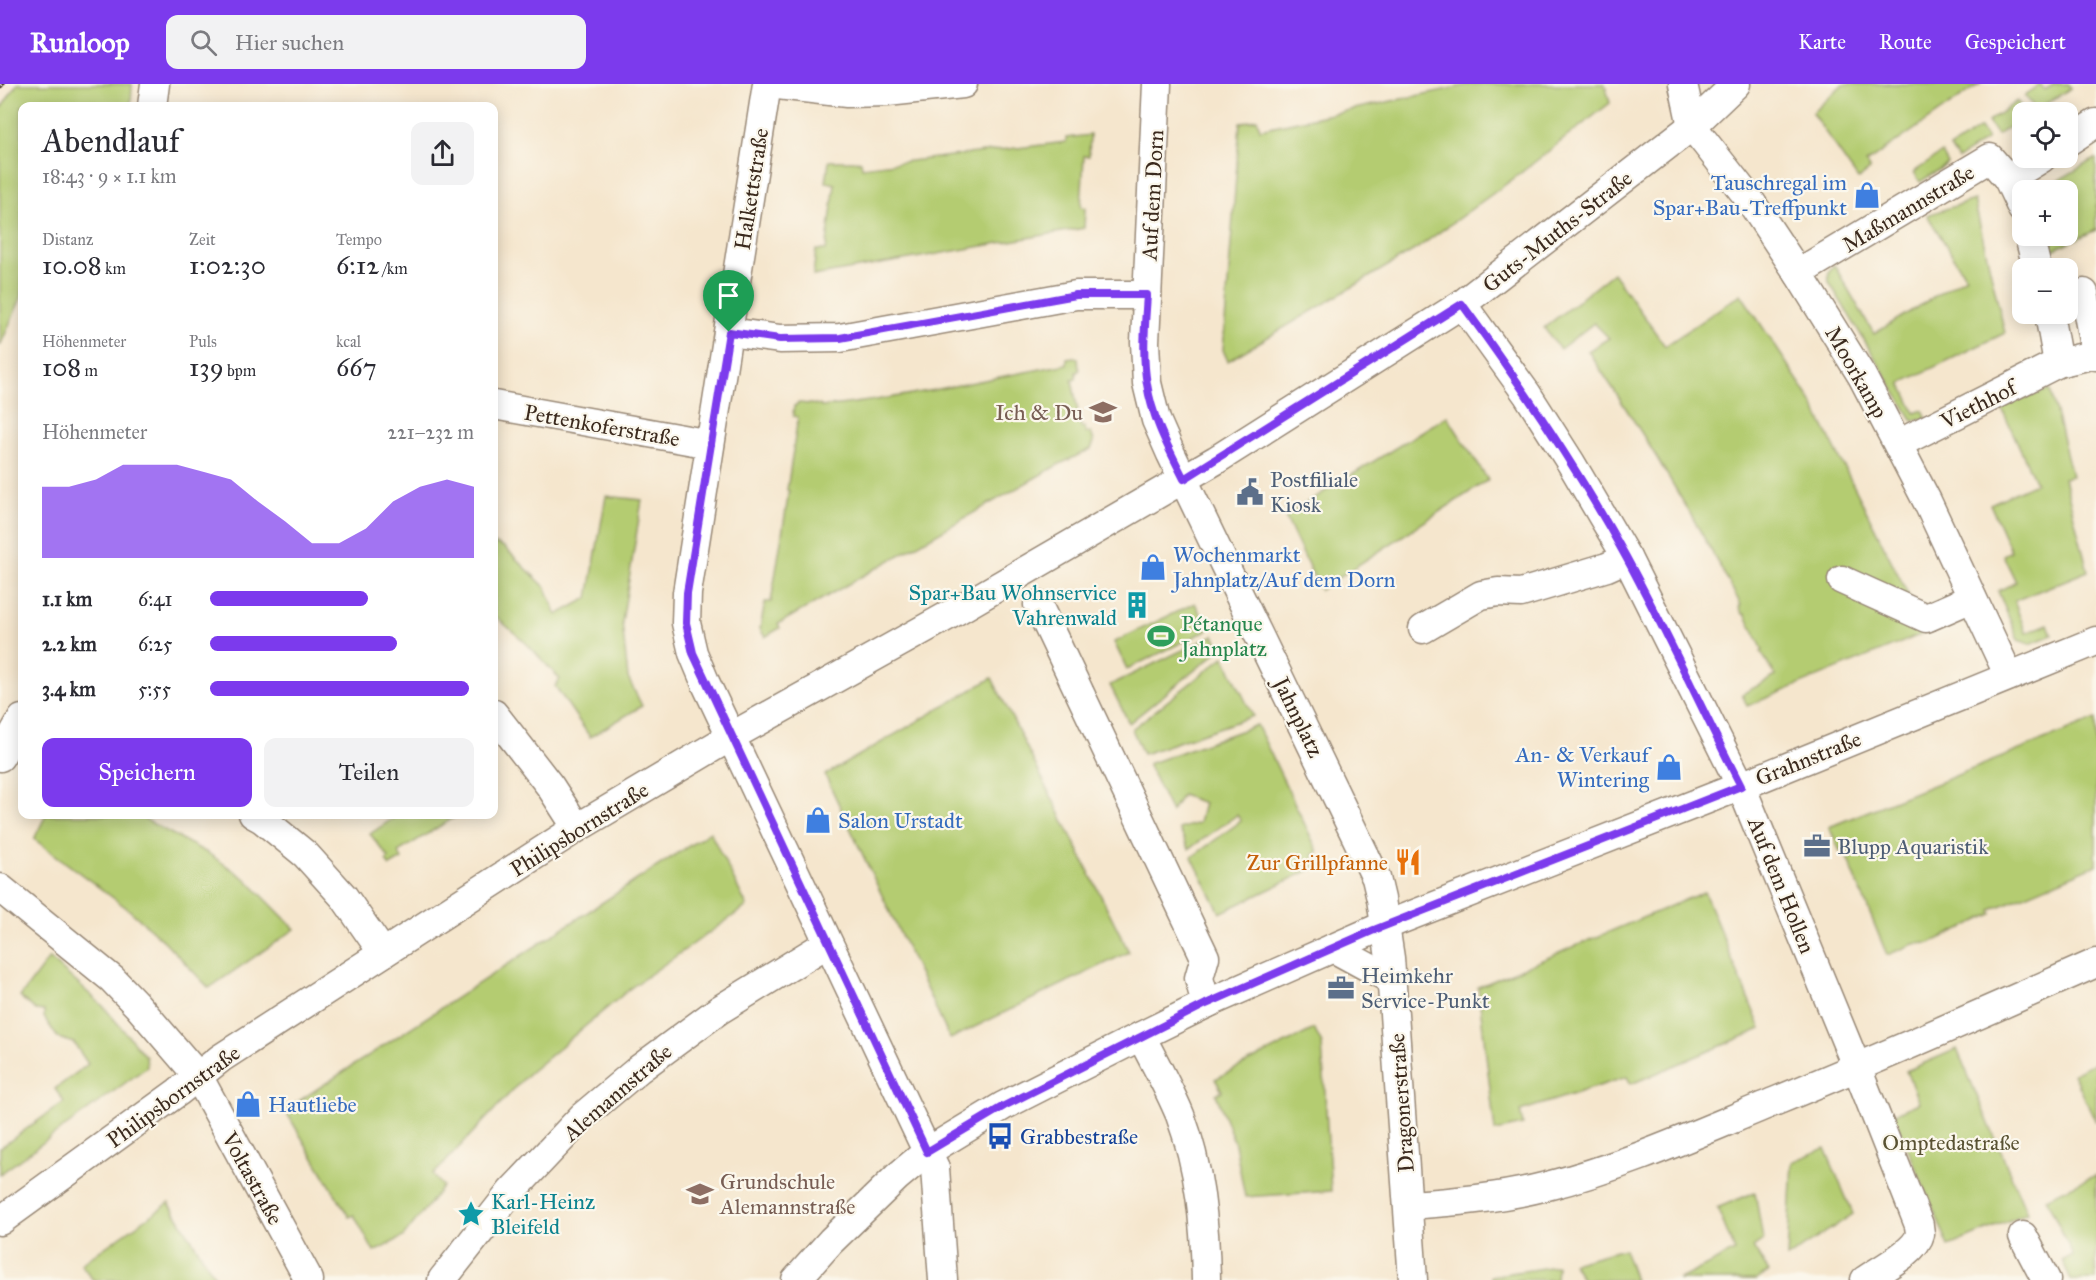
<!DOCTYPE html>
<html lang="de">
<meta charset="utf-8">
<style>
:root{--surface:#fff;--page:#f2f2f3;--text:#2b2b33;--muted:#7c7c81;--accent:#7c3aed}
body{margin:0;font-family:"IM FELL Great Primer",serif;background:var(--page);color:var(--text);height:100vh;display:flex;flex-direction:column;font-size:22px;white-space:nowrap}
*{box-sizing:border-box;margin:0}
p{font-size:20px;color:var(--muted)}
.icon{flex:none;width:33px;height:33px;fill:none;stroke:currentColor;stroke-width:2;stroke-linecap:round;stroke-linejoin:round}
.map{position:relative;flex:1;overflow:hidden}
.panel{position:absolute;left:18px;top:18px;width:480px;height:717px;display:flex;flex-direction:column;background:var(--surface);border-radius:12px;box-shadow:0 3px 15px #0003}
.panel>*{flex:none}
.controls{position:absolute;left:2012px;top:18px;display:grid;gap:12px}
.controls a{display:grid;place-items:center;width:66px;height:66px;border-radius:12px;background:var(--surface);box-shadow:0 3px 15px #0003;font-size:30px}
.pin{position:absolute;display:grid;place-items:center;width:51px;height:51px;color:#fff;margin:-62px -26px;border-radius:50% 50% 50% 0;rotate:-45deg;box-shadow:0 0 6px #0007}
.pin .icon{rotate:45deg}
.round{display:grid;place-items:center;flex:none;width:63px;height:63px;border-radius:12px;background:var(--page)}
.overview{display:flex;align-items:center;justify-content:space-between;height:102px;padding:0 24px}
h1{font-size:33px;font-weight:600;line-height:45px}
.metrics{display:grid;grid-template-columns:repeat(3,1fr);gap:9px;height:102px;padding:6px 24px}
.metrics div{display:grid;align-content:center}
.metrics b{font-size:26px;font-weight:600}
.metrics small{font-size:16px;font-weight:400}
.metrics p{font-size:16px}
.chart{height:168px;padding:12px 24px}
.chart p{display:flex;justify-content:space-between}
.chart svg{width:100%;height:108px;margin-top:6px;fill:var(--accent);opacity:.7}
.action{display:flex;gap:12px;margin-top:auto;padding:12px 24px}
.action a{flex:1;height:69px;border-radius:12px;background:var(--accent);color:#fff;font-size:24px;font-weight:600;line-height:69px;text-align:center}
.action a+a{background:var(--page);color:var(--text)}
ul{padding:0 24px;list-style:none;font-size:20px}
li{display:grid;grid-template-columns:96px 72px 1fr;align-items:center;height:45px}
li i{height:15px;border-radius:8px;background:var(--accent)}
header{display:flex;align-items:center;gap:36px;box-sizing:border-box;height:84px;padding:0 30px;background:var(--accent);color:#fff}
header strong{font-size:28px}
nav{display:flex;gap:33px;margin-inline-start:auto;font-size:21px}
.search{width:420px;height:54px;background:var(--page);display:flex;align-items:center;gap:15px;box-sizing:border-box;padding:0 21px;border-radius:12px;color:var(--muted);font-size:22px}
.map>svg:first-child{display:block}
.green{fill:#b4cc71;stroke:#787b48;stroke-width:1.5}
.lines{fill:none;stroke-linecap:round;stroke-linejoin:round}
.minor-casing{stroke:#988876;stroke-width:31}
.minor{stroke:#fff;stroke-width:28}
.rail-casing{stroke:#3b2a1e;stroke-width:7}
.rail{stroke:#fbf7ec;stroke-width:4.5;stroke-dasharray:14;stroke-linecap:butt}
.route-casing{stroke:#fff;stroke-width:12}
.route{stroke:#7c3aed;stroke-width:8}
.labels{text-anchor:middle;stroke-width:4.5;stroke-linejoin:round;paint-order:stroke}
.shop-label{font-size:22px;fill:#366cbe;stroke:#fbf7ec;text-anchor:start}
.street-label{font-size:22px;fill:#3b2a1e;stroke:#fbf7ec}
.education-label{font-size:22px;fill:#785e54;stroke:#fbf7ec;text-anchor:end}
.service-label{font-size:22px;fill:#4e5e75;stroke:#fbf7ec;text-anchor:start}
.culture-label{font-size:22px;fill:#0d838f;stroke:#fbf7ec;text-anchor:end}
.leisure-label{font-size:22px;fill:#27864d;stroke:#fbf7ec;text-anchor:start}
.food-label{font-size:22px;fill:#c56008;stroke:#fbf7ec;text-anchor:end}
.transit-label{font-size:22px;fill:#164399;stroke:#fbf7ec;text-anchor:start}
.park-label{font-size:22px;fill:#595233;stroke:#fbf7ec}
</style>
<header>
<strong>Runloop</strong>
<div class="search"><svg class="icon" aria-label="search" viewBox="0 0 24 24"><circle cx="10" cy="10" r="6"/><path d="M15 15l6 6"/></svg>Hier suchen</div>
<nav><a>Karte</a><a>Route</a><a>Gespeichert</a></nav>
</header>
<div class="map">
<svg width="2096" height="1196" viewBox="0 0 2096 1196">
<rect width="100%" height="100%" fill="#fbf7ec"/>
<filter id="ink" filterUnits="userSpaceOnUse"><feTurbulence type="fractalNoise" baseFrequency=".0167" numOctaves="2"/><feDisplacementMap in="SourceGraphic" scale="12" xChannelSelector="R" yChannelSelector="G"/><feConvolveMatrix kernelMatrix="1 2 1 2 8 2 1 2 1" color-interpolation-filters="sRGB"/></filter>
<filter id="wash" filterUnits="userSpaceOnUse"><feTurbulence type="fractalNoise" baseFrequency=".008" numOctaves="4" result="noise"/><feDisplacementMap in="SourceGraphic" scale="24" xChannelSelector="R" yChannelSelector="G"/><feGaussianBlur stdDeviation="1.35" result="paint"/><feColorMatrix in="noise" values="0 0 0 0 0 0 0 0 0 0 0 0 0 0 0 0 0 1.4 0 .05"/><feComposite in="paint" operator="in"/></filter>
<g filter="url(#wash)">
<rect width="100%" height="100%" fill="#f5e6cd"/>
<g class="green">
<path d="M17,0H132L131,22H22V212L0,262V26Z"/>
<path d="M1472,0H1605L1610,19L1513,95L1416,165L1228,277L1223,266L1240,39L1257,35L1260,45Z"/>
<path d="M1843,0H1980L1866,79L1870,86L1858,95L1812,29Z"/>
<path d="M2055,0H2068L2071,4L2036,26L2025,11L2040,1L2044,6Z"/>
<path d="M2017,17L2025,28H2022V34L1997,51L1988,38Z"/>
<path d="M1980,44L1987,55L1958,75L1950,64Z"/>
<path d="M1090,51L1089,72H1084L1081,123L1085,124L1084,144L813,192L816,166H826L835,100L826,98L829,77H861L862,83L1066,58V54Z"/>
<path d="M1942,69L1948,80L1920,98L1914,88Z"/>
<path d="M2096,74V146L2040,172L2035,152H2067V106H2042Z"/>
<path d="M1974,116L2005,249L1901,299L1915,329L1923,326L1927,335L1913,337L1829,198C1828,191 1828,186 1834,181L1874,250L1966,193L1927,131Z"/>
<path d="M1613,189L1665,262L1741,210L1810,315L1917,528L1948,515L1959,535L1747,622L1742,610L1776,592L1761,568L1763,566L1745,530H1743L1739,523L1741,521C1694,433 1644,349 1588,267L1609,254L1594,239L1560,265L1544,244Z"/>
<path d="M1074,273L1078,274L1079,287L1076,288V295L1072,296L1081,344L1085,343L1086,349L1091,348L1094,358L1091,365L1056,382L778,540L780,544L765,553L760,545L765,518H771L789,407L787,406L798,333L793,332L794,322L799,319L820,321L821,323C903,315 985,295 1067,280V274Z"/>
<path d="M2050,305L2072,392L2064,394L2088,487L2014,517L2026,549L2048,540L2052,551L2030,560L2018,556L1998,507L2016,498L2003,471L2011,467L1990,420L2036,399L2001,323Z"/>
<path d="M1447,332L1488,396L1320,506L1285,432Z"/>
<path d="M606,412L642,416L622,538L628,594L642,622L590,653L555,602L560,595L527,560L494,531V459L504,463L546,504L557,531L588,514Z"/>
<path d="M1195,519L1208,546L1127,585L1114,558Z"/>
<path d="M1214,551L1221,565L1129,639L1110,601Z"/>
<path d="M1224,573L1253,632L1143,670L1132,645Z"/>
<path d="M992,594L1129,868L950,955L825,691Z"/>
<path d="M2096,635V781L1991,826L1992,830L1930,859L1914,860L1887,871L1844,766L1840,767L1829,743Z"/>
<path d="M1257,641L1318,768L1313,771L1318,782L1220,829L1192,773L1241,737L1237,731L1189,765L1179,745L1199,739L1204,719L1182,711L1171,728L1148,680Z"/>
<path d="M46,731H137L209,770L246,795L295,845L209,904L165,858L128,825L34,755Z"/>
<path d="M398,731V730L458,731L398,768L402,775L390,782L386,777L389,774L370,750Z"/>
<path d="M710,748L747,822L632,903L528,990L433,1091L443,1102L403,1153L374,1168L354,1131L349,1133L285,1026Z"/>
<path d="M1704,808L1761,945L1631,1000L1627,993L1520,1027L1523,1041L1495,1047L1478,903Z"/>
<path d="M49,874L103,922L146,973L147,983L0,1090V1064L64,1018L55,1005L88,980L74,959L58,954L44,933V927L36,926L20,913Z"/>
<path d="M1314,945L1322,960L1331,1107L1245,1113L1235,1060L1216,1010L1222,1007L1215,995Z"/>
<path d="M1957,965L2027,1129L1949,1162L1893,1030L1919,1019L1906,987Z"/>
<path d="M2096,978V1038L2073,989Z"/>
<path d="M1825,1064L1853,1130L1787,1174L1792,1078Z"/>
<path d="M2096,1091V1196H2071L2062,1177L2073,1171L2046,1114Z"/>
<path d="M1755,1108L1763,1156L1753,1163L1769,1188L1756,1196H1678L1735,1167L1717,1124Z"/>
<path d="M169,1119L217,1196H93L81,1180Z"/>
<path d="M1624,1165L1635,1196H1583L1572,1179Z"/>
<path d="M1557,1182L1556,1196H1491V1192Z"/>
</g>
</g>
<g filter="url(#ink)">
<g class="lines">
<defs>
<g id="minor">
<path d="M767,0L687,509L686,539L693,569L706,600L935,1084L943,1196"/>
<path d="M769,0L847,9L887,8L963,0"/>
<path d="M1157,0L1145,258L1147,299L1156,336L1171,370L1376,794L1381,815L1390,874L1413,1196"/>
<path d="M1683,0L1692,42L1747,112L1798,189L1862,292L1927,417L2009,592"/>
<path d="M152,22L155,0"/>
<path d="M2067,58L2096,39"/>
<path d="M2008,95L2022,125"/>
<path d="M2029,152L2037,184"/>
<path d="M1798,189L1990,74L2008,95L2042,74"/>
<path d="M2084,209L2096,272"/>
<path d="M1462,220L1527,310L1571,379L1627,474L1741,702L1857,984L1919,1141C1919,1144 1920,1147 1920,1150C1916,1168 1879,1186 1865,1196"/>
<path d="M2049,230L2058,279"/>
<path d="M729,248L780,255L840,254L1076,211H1147"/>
<path d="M494,321L710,360"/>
<path d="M1898,360L2058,279L2096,270"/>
<path d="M1842,496L1926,534L1972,514"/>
<path d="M1038,521L1205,873L1199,894L1206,920"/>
<path d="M1423,545L1481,511L1498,508L1521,509L1607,483L1627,474"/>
<path d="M494,630L550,702L577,744"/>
<path d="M0,673L22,635"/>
<path d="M253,730L262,735L306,771L344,813L383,869"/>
<path d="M0,804L112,895L137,921L198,992L309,1196"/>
<path d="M1333,864L1392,896"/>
<path d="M1141,952C1154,978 1169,1004 1180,1031C1200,1084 1205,1140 1206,1196"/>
<path d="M1408,1121C1454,1118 1501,1114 1547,1102C1626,1082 1700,1048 1776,1017C1883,973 1990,926 2096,879"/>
<path d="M0,1137L178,1008L221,974L577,744L732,652L951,530L1216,376L1462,220L1692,42L1736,0"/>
<path d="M2023,1152L2046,1196"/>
<path d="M442,1196L511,1108L583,1032L639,985L719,926L828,859"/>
<path d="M796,1196L831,1157L897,1093L927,1068L1003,1022L1141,952L1206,920L1374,846L1741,702L2096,557"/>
</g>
</defs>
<use href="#minor" class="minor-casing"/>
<use href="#minor" class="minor"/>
<defs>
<path id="rail" d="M0,1L1,0"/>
</defs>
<use href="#rail" class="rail-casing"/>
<use href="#rail" class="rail"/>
</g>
</g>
<g class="lines" filter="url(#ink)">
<defs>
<path id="route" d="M1076,211H1147C1145,240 1142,271 1147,300C1152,334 1169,365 1184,395L1462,220C1522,302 1578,385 1626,473C1667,548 1702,626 1741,702L1374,846L1206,920L1004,1022L927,1068L693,569L686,539L687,509L729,248L780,255L840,254Z"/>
</defs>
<use href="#route" class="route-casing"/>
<use href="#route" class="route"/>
</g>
<defs>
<symbol id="shop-bare" viewBox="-9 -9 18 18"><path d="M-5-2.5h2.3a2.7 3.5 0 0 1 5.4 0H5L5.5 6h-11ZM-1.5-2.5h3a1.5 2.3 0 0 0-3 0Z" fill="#3f7fe0" stroke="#fbf7ec" stroke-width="2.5" paint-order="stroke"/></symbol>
<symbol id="school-bare" viewBox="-9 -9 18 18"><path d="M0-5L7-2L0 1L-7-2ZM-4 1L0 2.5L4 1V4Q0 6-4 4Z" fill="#8d6e63" stroke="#fbf7ec" stroke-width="2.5" paint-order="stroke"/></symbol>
<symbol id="civic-bare" viewBox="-9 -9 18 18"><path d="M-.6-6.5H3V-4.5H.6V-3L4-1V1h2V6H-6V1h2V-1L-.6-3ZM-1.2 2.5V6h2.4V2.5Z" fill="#5c6f8a" stroke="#fbf7ec" stroke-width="2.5" paint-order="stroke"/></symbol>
<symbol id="building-bare" viewBox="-9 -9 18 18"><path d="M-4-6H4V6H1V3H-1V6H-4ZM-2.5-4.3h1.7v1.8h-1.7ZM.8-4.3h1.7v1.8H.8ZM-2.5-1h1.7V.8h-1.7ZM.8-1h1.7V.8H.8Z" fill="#0f9aa8" stroke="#fbf7ec" stroke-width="2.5" paint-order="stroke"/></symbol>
<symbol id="stadium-bare" viewBox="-9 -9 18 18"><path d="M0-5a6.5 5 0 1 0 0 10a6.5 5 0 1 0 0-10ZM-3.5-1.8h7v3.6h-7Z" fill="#2e9e5b" stroke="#fbf7ec" stroke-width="2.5" paint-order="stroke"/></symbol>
<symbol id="office-bare" viewBox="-9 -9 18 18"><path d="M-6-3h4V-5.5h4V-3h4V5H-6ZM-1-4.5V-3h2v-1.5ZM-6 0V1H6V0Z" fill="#5c6f8a" stroke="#fbf7ec" stroke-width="2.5" paint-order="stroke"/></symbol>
<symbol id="restaurant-bare" viewBox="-9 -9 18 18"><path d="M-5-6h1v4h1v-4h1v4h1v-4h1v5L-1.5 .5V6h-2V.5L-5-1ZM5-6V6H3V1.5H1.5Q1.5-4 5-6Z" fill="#e8710a" stroke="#fbf7ec" stroke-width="2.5" paint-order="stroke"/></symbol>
<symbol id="bus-bare" viewBox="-9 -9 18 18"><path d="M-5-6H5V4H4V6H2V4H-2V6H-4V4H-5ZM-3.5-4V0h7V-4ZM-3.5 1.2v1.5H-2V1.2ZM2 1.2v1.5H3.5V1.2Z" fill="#1a4fb4" stroke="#fbf7ec" stroke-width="2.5" paint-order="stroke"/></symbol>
<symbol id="sight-bare" viewBox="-9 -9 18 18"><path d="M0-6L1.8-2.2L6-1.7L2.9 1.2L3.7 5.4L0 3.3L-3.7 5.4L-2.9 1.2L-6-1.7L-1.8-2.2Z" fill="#0f9aa8" stroke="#fbf7ec" stroke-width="2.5" paint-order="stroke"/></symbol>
</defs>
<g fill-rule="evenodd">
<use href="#shop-bare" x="1848" y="92" width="38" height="38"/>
<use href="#school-bare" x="1084" y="309" width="38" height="38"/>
<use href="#civic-bare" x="1231" y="389" width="38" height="38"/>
<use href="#shop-bare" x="1134" y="464" width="38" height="38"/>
<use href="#building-bare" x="1118" y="502" width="38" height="38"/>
<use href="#stadium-bare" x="1142" y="533" width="38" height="38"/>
<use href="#shop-bare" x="1650" y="664" width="38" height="38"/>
<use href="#shop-bare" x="799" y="717" width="38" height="38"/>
<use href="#office-bare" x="1798" y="743" width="38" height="38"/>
<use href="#restaurant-bare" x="1389" y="759" width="38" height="38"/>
<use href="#office-bare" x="1322" y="885" width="38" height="38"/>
<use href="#shop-bare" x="229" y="1001" width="38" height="38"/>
<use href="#bus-bare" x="981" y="1033" width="38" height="38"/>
<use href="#school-bare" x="681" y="1091" width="38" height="38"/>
<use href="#sight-bare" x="452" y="1111" width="38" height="38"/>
</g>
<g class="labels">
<g class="shop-label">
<text x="1847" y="106" text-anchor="end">Tauschregal im<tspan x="1847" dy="25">Spar+Bau-Treffpunkt</tspan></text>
<text x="1173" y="478">Wochenmarkt<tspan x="1173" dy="25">Jahnplatz/Auf dem Dorn</tspan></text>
<text x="1649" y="678" text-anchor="end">An- &amp; Verkauf<tspan x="1649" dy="25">Wintering</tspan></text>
<text x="838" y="744">Salon Urstadt</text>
<text x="268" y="1028">Hautliebe</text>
</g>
<g class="street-label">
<text transform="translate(751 105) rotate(-81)" y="8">Halkettstraße</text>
<text transform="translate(1152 111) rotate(-87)" y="8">Auf dem Dorn</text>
<text transform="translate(1908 124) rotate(-31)" y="8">Maßmannstraße</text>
<text transform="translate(1557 147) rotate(-38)" y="8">Guts-Muths-Straße</text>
<text transform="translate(1857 288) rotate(60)" y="8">Moorkamp</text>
<text transform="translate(1978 320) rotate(-27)" y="8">Viethhof</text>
<text transform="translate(602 341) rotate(10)" y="8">Pettenkoferstraße</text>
<text transform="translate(1299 633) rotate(64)" y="8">Jahnplatz</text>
<text transform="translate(1808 674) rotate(-22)" y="8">Grahnstraße</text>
<text transform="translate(579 745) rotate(-32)" y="8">Philipsbornstraße</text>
<text transform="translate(1782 801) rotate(68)" y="8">Auf dem Hollen</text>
<text transform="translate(617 1008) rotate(-41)" y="8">Alemannstraße</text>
<text transform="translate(173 1012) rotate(-36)" y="8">Philipsbornstraße</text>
<text transform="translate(1401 1019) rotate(-94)" y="8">Dragonerstraße</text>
<text transform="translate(253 1094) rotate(61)" y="8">Voltastraße</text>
</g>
<g class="education-label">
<text x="1083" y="336">Ich &amp; Du</text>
<text x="720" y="1105" text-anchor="start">Grundschule<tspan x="720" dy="25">Alemannstraße</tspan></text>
</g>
<g class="service-label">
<text x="1270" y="403">Postfiliale<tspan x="1270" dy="25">Kiosk</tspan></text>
<text x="1837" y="770">Blupp Aquaristik</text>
<text x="1361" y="899">Heimkehr<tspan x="1361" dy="25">Service-Punkt</tspan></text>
</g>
<g class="culture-label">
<text x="1117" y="516">Spar+Bau Wohnservice<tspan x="1117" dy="25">Vahrenwald</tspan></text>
<text x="491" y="1125" text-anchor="start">Karl-Heinz<tspan x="491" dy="25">Bleifeld</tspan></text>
</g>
<g class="leisure-label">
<text x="1181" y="547">Pétanque<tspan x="1181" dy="25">Jahnplatz</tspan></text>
</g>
<g class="food-label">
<text x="1388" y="786">Zur Grillpfanne</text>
</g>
<g class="transit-label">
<text x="1020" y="1060">Grabbestraße</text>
</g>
<g class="park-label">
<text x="1951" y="1066">Omptedastraße</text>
</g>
</g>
</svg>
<div class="controls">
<a><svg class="icon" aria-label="locate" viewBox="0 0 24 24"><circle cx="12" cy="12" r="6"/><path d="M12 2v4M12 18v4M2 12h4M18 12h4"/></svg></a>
<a>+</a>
<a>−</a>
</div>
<div class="pin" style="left:729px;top:248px;background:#1e9e55"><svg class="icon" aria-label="arrive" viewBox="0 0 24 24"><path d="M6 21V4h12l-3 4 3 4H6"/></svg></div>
<section class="panel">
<div class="overview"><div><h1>Abendlauf</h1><p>18:43 · 9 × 1.1 km</p></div><a class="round"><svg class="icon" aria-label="share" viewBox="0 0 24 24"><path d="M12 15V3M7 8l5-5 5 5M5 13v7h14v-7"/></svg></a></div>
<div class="metrics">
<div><p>Distanz</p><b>10.08<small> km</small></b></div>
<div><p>Zeit</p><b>1:02:30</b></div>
<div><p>Tempo</p><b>6:12<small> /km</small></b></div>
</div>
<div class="metrics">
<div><p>Höhenmeter</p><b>108<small> m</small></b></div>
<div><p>Puls</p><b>139<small> bpm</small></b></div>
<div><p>kcal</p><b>667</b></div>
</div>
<div class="chart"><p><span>Höhenmeter</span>221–232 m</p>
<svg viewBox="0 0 160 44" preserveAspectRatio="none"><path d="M0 44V15L10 15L20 12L30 6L40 6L50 6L60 9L70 12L80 21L90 29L100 38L110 38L120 32L130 21L140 15L150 12L160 15V44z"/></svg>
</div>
<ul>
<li><b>1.1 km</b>6:41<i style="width:60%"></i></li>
<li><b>2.2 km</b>6:25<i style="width:71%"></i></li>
<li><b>3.4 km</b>5:55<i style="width:98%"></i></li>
</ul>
<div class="action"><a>Speichern</a><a>Teilen</a></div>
</section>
</div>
